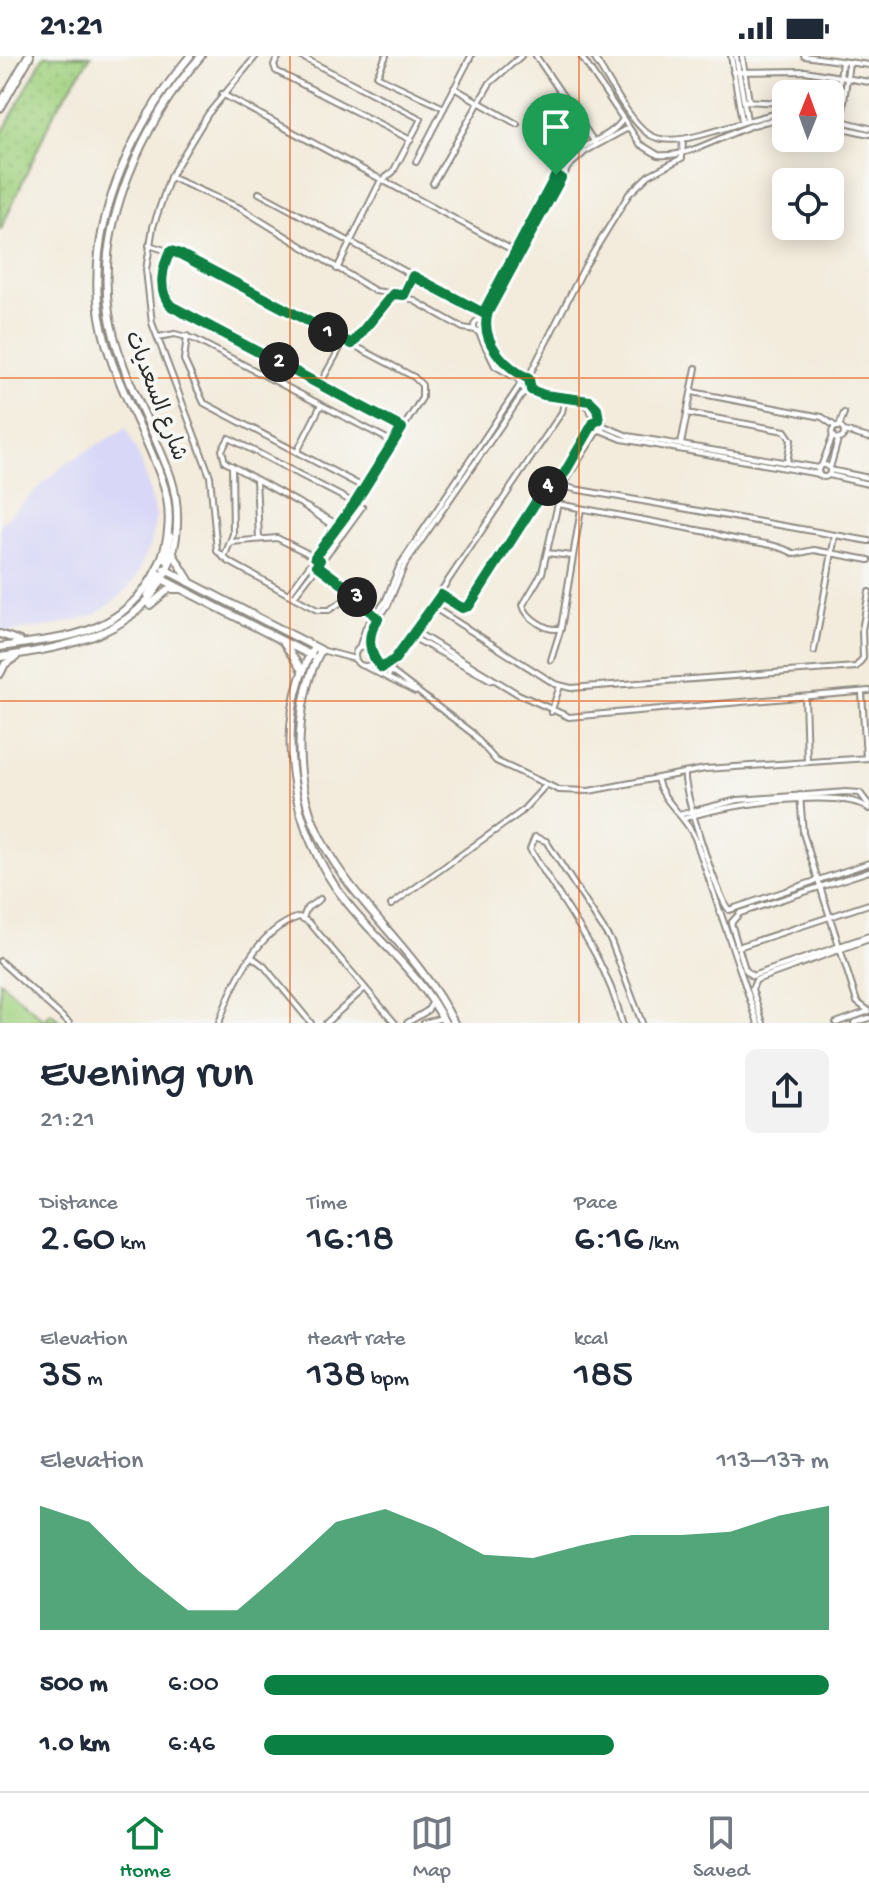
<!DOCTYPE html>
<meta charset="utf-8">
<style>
:root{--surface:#fff;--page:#f2f2f3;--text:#1f2937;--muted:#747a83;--line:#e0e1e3;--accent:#0b8043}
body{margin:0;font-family:"Gochi Hand","Playpen Sans Arabic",sans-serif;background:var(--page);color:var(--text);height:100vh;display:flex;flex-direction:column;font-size:30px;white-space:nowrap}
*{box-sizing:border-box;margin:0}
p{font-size:26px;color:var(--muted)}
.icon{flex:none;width:44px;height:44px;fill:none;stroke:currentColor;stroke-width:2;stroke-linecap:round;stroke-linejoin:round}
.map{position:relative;height:967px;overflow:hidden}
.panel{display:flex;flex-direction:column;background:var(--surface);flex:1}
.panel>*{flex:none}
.needle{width:52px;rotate:1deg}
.tools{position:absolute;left:772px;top:24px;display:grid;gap:16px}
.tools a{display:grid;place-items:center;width:72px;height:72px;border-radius:12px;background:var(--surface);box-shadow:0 4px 20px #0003;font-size:40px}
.pin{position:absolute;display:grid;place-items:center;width:68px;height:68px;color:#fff;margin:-82px -34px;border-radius:50% 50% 50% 0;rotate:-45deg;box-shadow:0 0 8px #0007}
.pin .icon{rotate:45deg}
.km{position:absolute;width:40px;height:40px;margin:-20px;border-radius:50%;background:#222;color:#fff;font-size:22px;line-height:40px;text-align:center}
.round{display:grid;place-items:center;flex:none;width:84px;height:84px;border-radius:12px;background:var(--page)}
.headline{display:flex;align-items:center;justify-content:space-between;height:136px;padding:0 40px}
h1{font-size:44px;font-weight:600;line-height:60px}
.figures{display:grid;grid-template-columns:repeat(3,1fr);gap:12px;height:136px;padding:8px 40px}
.figures div{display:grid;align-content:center}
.figures b{font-size:40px;font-weight:600}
.figures small{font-size:22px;font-weight:400}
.figures p{font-size:22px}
.chart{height:224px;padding:16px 40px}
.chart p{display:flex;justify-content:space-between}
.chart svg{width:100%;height:144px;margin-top:8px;fill:var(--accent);opacity:.7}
ul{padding:0 40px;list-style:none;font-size:26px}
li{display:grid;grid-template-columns:128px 96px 1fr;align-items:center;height:60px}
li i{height:20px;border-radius:10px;background:var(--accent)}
.status{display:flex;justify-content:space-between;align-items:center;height:56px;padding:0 40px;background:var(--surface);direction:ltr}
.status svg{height:22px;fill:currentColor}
.tabs{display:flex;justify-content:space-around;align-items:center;height:112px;border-top:2px solid var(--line);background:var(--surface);font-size:22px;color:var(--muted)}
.tabs a{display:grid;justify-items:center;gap:4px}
.tabs .selected{color:var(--accent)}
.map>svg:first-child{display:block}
.built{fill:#d8d7f8}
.grass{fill:url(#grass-dots);stroke:#667e56;stroke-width:2}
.pitch{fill:#a2d281;stroke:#667e56;stroke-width:2}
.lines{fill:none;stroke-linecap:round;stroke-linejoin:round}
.street-casing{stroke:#8f8b83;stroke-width:8}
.secondary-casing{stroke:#8f8b83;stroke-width:10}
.highway-casing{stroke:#8f8b83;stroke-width:12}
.street{stroke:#fff;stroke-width:4}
.secondary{stroke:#fff;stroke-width:6}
.highway{stroke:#fff;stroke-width:8}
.route-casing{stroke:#fff;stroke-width:16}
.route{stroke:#0b8043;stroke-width:10}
.grid{fill:none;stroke:#e8590c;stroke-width:2;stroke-opacity:0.55}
.labels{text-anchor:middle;stroke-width:8;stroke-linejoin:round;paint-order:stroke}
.street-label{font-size:22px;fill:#2b2b2b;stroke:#f6f6f2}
</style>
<div class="status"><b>21:21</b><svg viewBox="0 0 49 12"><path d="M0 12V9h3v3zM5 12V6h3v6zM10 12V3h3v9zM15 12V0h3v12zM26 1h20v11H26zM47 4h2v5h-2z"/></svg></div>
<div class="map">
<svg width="869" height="967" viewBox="0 0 869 967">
<defs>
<pattern id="grass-dots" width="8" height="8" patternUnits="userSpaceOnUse" patternTransform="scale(2)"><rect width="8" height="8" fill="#a2d281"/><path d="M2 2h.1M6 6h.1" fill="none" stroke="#8cb470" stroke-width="1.8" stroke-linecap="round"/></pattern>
</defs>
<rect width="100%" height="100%" fill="#f6f6f2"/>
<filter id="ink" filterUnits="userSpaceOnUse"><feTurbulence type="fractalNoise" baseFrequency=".0125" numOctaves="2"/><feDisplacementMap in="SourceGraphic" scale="16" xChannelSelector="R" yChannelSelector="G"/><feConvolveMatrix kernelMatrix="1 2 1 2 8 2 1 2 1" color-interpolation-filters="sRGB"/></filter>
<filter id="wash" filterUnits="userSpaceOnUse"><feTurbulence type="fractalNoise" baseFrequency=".006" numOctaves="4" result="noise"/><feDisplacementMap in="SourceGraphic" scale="32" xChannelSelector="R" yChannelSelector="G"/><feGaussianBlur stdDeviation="1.8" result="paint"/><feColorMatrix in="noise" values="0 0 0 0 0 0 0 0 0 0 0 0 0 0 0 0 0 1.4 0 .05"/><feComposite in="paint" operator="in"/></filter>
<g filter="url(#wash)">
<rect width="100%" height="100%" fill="#f3ebdb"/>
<path class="built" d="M126,372L142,407L156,460L152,484L136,521L123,538L97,558L54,570L2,576L0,468L65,408Z"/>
<path class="grass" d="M44,0H91L54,57L0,175V81Z"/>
<path class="pitch" d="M0,925L44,964L51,957L60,965L0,967Z"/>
</g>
<g filter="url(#ink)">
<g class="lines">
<defs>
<g id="street">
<path d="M256,0L208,58L170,121L153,171L146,214L152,267L210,420L217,495L228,505L317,554H329L354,538"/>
<path d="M279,0L274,9L276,15L411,84"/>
<path d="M300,0L421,63L393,116L380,126L337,213"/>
<path d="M386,0L377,20L444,52"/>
<path d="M536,0L595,87"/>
<path d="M581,0L640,88L658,99C698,103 742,63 786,63"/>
<path d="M593,0C609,23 625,59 647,77C676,100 749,57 786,57"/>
<path d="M731,0L742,65"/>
<path d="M736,0L747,64"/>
<path d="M742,0L749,45"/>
<path d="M804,0L869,9"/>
<path d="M733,16L805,15L869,26"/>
<path d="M454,32L517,68"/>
<path d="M222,38L520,198"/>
<path d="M744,45L786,47"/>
<path d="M830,46L839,31"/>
<path d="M830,62L869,72"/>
<path d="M830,69L869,78"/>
<path d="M835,69L842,5"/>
<path d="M841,70L849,6"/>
<path d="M416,106L471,0"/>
<path d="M170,121L240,152L375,235L404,239L463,272L476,274"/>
<path d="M433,127L490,27L521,0"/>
<path d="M259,137L483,257"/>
<path d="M149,189L186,201L414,321L422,329V342L355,447L290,536"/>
<path d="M171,195L163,215L169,248L402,372"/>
<path d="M404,239L413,220"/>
<circle cx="480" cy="270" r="6"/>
<path d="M478,264L565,105C581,87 611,83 623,63"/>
<path d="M485,266L568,111L586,95L628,72"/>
<path d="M486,272L492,292L525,321"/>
<path d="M478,275L495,310L520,324"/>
<path d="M187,280L184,304L204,347L365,432"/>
<path d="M158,281L175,278L194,283L393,386"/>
<path d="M352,288L393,238"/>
<circle cx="525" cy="327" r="5.5"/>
<path d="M528,322L585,210L629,138L649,119L682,102L683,83"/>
<path d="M320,328L344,285"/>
<path d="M528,332C550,348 595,331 599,364"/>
<path d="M692,336L822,361L836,371"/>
<path d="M577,344L589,351L595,365"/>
<path d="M687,357L785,375L791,384L787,406"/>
<circle cx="598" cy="369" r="5.5"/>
<path d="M604,370L628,380L819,412"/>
<circle cx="838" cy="377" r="6"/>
<path d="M839,371L844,357"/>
<path d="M600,374L622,383L819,418"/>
<path d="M844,375L869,382"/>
<path d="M681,388L696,312"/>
<path d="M297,396L321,349"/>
<path d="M822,408L833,380"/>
<circle cx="824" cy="415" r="6"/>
<path d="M830,412L838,384"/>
<path d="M830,414L869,422"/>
<path d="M829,419L868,428"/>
<path d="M256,424L259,482"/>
<path d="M554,427L574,433L869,485"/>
<path d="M558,448L713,477C740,488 768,483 795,498L814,494L869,504"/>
<path d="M306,451L343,477"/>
<path d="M231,486L277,482L315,501"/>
<path d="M547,497L572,500"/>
<path d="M224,502L233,478L232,410"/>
<path d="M317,509L345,530L376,561"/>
<path d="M295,539L343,477L362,451L229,382L222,394L225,406L346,473"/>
<path d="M442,539L462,552L468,551L545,433L564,418L593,369"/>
<path d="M433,551L555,628L571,632L856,611L863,602L862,574L869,536"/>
<path d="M561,572C549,577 526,562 523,549L542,517L562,430L598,374"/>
<path d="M416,576L518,638L569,661L869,635"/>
<path d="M412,581L491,624"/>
<circle cx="365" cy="600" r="10"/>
<path d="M370,591L371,573L388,549L405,508L527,332"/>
<path d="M359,592L366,571L385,546L400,509L520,329"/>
<path d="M321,594L355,603"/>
<path d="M814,595L835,480"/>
<path d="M375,603L472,677L496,705L559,734L589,735L705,713L869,702"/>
<path d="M551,604L561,572L581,453"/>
<path d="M366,611L415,636"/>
<path d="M381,613L395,603"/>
<path d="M388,621L395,603L562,356L565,342"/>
<path d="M862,637L866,702"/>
<path d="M805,641L807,705"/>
<path d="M551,656L560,630"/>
<path d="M685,717C682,732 718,843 729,854L869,807"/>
<path d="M657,723C663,747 685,759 695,782L758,967"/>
<path d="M800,739L803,777L857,946L869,955"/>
<path d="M682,758L738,744L846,736L860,737L869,749"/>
<path d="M686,762C718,750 844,730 869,753"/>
<path d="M869,815L740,857L731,867L745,913L752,920L869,880"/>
<path d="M391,849L521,756L546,729"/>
<path d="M303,862L307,852L320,843"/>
<path d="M738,891L869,848"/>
<path d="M252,901L264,910L311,967"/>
<path d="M0,905L69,967"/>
<path d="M219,967C232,929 257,874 299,861L309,866L395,967"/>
<path d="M326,967L365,932"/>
<path d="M407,967L427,955L433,946"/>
<path d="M424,967L442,962"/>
<path d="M622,967C606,899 564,851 530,793L535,781L546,785L611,885L642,967"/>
<path d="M763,967L752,933L756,924L869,883"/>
<path d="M836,967L869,955"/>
<path d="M854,967L869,962"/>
</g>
<g id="secondary">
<path d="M173,498L189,524"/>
<path d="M166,504L170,480"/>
<path d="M164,513L321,594C307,620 302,648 300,677C291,814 402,862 454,967"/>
<path d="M162,523L312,600"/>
<path d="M148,539L160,518"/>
<path d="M150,549L169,533H181"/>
<path d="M0,578L20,585"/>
<path d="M283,586L303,616"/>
<path d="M0,591C29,586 62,584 89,574C151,552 185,483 161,421C140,363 103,308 98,245C91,158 135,66 190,0"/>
<path d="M314,591C270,668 292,777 345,844C377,885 422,919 445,967"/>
<path d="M0,601C71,590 147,579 172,500C179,476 179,447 171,422C152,367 118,315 109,257C95,168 144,65 201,0"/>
<path d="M0,618L5,608L16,601"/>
</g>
<path id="highway" d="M0,51L29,0"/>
</defs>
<use href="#street" class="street-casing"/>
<use href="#secondary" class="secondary-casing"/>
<use href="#highway" class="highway-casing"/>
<use href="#street" class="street"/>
<use href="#secondary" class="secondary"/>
<use href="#highway" class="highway"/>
</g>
</g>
<g class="lines" filter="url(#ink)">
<defs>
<path id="route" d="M556,119L561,122L488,256C479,285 505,311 529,323L531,334L544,339L590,345L597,352L599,364L594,366L564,418L543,435L469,550L462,552L441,539L395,603L382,612C368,598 366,579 378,563L345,530L317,509L320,504L315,501L355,447L402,372L171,250C157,235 162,210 171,195L180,198L352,288L393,238L404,239L413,220L483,257Z"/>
</defs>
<use href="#route" class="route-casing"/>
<use href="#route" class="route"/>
</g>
<path class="grid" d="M290,0V967M579,0V967M0,322H869M0,645H869"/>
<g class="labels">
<g class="street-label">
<text transform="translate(158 339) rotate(69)" y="8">شارع السعديات</text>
</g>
</g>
</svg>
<div class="tools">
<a><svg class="needle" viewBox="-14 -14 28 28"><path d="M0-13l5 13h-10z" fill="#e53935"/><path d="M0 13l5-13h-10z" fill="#747a83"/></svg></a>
<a><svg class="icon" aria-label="locate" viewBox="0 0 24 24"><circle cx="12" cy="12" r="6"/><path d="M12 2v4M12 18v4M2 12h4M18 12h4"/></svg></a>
</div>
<div class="pin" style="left:556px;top:119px;background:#1e9e55"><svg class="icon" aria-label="arrive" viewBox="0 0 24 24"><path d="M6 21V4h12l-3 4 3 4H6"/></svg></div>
<b class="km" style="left:328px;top:276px">1</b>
<b class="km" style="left:279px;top:306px">2</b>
<b class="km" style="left:357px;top:541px">3</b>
<b class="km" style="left:548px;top:430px">4</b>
</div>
<section class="panel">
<div class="headline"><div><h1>Evening run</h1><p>21:21</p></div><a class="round"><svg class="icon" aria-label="share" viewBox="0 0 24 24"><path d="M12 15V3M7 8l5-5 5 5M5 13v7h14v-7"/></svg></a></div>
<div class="figures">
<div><p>Distance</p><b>2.60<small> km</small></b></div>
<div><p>Time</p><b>16:18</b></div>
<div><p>Pace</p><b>6:16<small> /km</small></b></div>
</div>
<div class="figures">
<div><p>Elevation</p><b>35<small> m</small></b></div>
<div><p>Heart rate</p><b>138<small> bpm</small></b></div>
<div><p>kcal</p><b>185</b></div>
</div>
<div class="chart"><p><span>Elevation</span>113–137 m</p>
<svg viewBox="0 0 160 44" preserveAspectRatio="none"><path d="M0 44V6L10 11L20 26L30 38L40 38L50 25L60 11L70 7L80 13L90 21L100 22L110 18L120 15L130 15L140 14L150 9L160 6V44z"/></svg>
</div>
<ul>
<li><b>500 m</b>6:00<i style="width:100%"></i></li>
<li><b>1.0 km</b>6:46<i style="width:62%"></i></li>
</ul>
</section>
<nav class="tabs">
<a class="selected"><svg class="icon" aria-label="home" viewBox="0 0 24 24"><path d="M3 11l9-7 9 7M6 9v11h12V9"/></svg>Home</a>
<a><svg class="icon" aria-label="map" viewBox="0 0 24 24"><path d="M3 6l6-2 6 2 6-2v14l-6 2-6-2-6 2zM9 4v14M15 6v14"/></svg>Map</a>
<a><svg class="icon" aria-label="saved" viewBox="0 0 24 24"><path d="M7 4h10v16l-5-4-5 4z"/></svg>Saved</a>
</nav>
